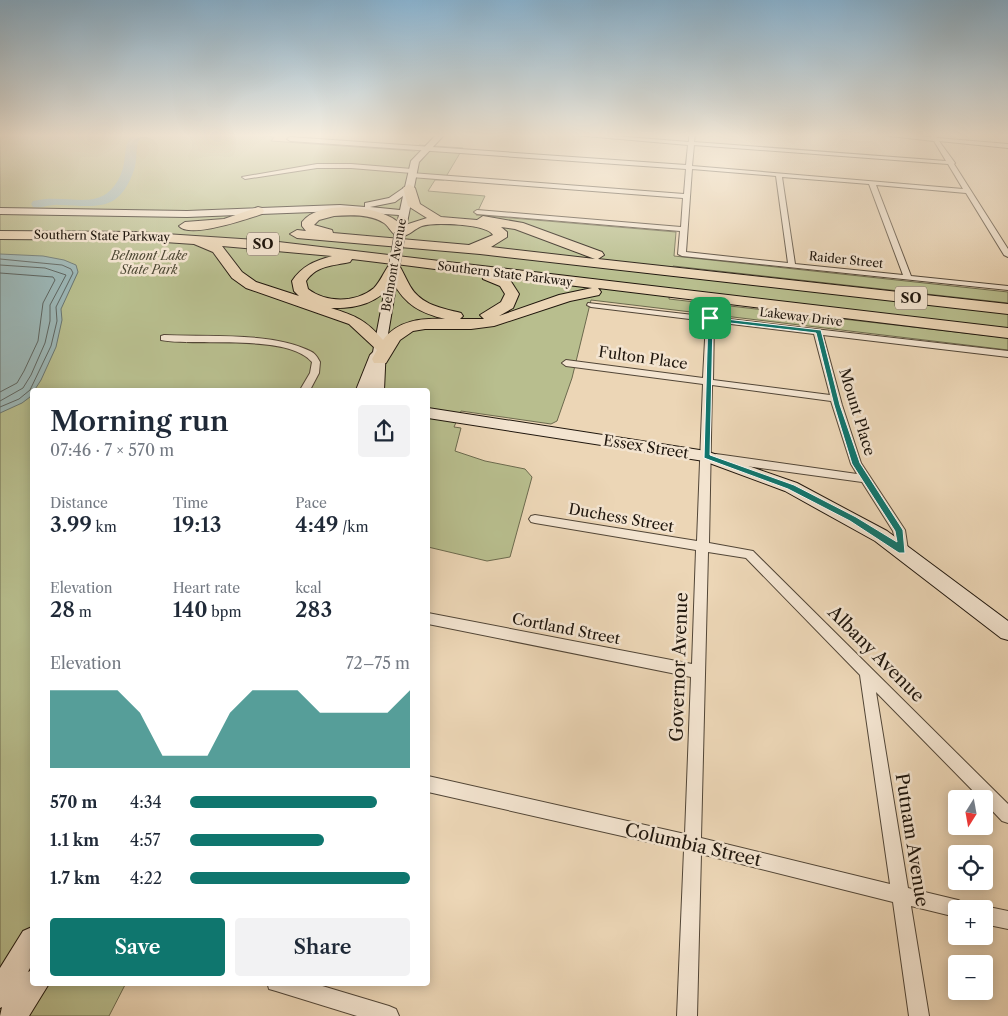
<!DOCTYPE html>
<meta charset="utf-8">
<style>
:root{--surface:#fff;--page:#f2f2f3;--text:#1f2937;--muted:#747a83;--accent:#0f766e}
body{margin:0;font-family:"Libre Caslon Text",serif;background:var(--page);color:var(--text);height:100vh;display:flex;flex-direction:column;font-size:19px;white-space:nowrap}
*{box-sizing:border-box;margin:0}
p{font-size:16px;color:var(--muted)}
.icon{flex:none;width:28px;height:28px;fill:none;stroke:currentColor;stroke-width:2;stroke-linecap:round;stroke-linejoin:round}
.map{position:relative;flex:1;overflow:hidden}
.sheet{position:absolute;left:30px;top:388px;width:400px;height:598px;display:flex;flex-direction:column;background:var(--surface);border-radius:5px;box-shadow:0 2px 12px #0003}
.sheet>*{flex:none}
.needle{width:32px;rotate:191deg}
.controls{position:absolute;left:948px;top:790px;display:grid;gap:10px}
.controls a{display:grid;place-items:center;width:45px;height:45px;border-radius:5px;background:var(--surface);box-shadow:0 2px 12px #0003;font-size:25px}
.pin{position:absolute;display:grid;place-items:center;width:42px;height:42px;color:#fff;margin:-21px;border-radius:10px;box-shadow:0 2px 8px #0006}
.round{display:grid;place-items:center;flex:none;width:52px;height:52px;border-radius:5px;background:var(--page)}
.summary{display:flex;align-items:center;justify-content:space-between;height:85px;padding:0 20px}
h1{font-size:28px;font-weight:600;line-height:38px}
.metrics{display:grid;grid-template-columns:repeat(3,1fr);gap:8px;height:85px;padding:5px 20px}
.metrics div{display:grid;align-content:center}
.metrics b{font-size:21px;font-weight:600}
.metrics small{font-size:14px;font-weight:400}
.metrics p{font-size:14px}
.chart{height:140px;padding:10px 20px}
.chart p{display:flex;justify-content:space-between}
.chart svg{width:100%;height:90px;margin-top:5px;fill:var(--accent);opacity:.7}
.button{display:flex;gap:10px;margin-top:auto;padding:10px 20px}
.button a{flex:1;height:58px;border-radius:5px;background:var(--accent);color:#fff;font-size:20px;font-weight:600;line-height:58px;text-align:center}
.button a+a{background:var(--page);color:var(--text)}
ul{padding:0 20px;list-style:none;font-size:16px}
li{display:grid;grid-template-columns:80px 60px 1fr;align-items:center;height:38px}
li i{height:12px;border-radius:6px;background:var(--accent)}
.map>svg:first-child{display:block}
.green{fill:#b8be8e;stroke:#6c6a4e}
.water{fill:#9cb7b7;stroke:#6a7773}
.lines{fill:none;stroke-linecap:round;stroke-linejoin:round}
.shore{stroke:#5e6662;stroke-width:1}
.river{fill:#9cb7b7;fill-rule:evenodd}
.street-casing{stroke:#524637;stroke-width:2}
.secondary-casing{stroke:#1f160d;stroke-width:2}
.highway-casing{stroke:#1f160d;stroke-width:2}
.street{fill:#f3e4d0;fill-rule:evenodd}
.secondary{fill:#f3e4d0;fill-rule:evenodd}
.highway{fill:#ecd6b6;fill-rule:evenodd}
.secondary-bridge-casing{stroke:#1f160d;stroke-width:12;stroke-linecap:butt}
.secondary-bridge{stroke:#f3e4d0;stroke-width:11}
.route{fill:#0f766e;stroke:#fff;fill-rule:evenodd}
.labels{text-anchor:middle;stroke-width:5;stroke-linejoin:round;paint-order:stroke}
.far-street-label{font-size:12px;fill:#1f160d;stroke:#f3e4d0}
.far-park-label{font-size:12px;font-style:italic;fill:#4d4834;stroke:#f3e4d0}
.shield{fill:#f3e4d0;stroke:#5f5448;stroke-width:1}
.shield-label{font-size:14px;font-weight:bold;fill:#1f160d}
.street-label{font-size:15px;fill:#1f160d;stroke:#f3e4d0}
.near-street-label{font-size:18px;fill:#1f160d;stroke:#f3e4d0}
</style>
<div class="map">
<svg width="1008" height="1016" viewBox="0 0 1008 1016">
<rect width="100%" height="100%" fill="#ecd6b6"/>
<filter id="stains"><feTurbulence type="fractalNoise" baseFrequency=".004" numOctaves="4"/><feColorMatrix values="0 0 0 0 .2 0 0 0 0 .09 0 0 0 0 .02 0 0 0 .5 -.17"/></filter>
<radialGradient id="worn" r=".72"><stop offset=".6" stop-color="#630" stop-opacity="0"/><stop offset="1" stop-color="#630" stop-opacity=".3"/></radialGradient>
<path class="green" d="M0,134H246L274,137L271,141L415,151L419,145L463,148L444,180H435L428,191L485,196L476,215L676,232L674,256L1008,292V303L673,266L671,275L1008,312V328L670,290L669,299L1008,338V350L591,300L572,378L557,421L551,424L461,411L454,427L461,428L455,451L485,461L525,469L532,477L510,557L487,561L428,547V390H32V982L126,983L109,1016H0Z"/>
<path class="water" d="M0,254L43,256L64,260L76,265L78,272L61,309L62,320L56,347L41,380L30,397L22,403L0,413Z"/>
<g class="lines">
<g class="shore">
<path d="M0,259L62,265L71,269L73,273L56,307L57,321L51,346L30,390L19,399L0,407"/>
<path d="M0,265L45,268L66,275L50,305V321L45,343L31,375L23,388L0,401"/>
<path d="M0,273L53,277L55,280L43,303L38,341L24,371L17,383L0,392"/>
</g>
<path class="river" d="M132,134H143C133,148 139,155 134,170C119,213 97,206 59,205C50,204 41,209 33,207L31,204L33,201C70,192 103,216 121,174C127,160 123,145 132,134Z"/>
<defs>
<g id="street">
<path d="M563,134H589L689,142V134H695L694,142L946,161L934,141L872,134L931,137L929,134H935L937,138L1008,144V148L939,141L955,163L954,164L1008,249V257L1004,255L966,193L876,185L911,276L1008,286V290L682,256L678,254L680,231L477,214L474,212L477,210L681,227L683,198L411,177L408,175L411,173L684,194L686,169L290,141L287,139L290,137L686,165L688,145ZM694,145L948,164L963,189L692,166ZM692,169L776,176L788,263L686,252ZM782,177L869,184L903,275L795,264Z"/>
<path d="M317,164H351L412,169L415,171L412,173L351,168H317L245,179L242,177Z"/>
<path d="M588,303L1008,351V357L823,335L842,405L861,463L905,530L908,550L906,553H898L893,531L862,482L716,462L711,458L716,454L857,474L851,464L831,401L712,385L709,543L753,551L1008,804V823L1002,821L984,802V799H981L876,692L908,888L958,900L964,903L967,909H956V917L911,906L929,1016H909L893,902L701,854L697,1016H677L684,850L428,792V776L685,834L691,677L428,624V613L692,664L696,550L535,523L531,522L529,519L531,516L535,515L697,541L703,384L566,366L562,363L566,360L703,378L706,321L591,307L587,305ZM714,322L814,334L830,395L713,380ZM708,552L746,558L860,675L890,884L701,838Z"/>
<path d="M164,335C206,337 273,332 310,351C315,353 318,358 320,362L319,373L310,390H300L310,373L312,362C288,333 197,347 161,340V336Z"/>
<path d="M984,906L1008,911V929L984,924V909H978Z"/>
<path d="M267,982H309L389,1006L396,1009L399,1016H357L276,991L269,989Z"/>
</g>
<g id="secondary">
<path d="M437,134H445L419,162L405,233L400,236L395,233L399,215L340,211L187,217L0,214V208L187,211L340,205L365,207V203L389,198L405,187L411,161ZM403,196L400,210L370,207L395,202Z"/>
<path d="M394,265L399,268L386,346L384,390H356L370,355L373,352L389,268Z"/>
<path d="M428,408L706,451L797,483L887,531L1008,621V640L1001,638L875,541L785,491L704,461L428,418Z"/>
<path d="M32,927V964L28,972L32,970V982H50L29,1016H0L2,1007L0,1008V968L23,931Z"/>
</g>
<g id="highway">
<path d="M409,184L415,188L420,204L441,217L477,220L483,216L523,223L602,252L604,255L598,259L1008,304V314L480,254L297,238L290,234L297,230L306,231L302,226V222C319,199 385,205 402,226L427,218L408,206L403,188ZM334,216C350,215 370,214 384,223C389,226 392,235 398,236C406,239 415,228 422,226C435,222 487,224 493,235L469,245L333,233L332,230L314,225L319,220ZM501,227L515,229L595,259L491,247L507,237V232Z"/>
<path d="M258,207L262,208L264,211L262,214C247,219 190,239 179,226L185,222L224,219Z"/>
<path d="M0,231L135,232L270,241L1008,328V338L598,288L601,292L599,295L570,301L494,326L471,329H425L413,331L400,340L386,363H374L372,359L377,350L349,324L246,288L232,278L213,252L194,244L135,240L0,239ZM222,246L332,256C314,261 302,266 292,281L294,291L299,296L256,282L242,272ZM352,259L393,264L389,265C384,272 380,282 374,288C356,303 326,303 308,289L306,281C317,265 333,266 350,262ZM396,264L482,275L483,279L500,286L505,294L501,302L480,315L484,319H460L463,316L461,313C441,308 421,305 410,286C406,279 403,272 399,265ZM503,277L592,288L559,295L499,316L513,308L519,294L510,280ZM393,282C405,305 421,313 445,319C422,318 398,320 383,340C366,320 356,316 331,308C355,309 380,303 393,282Z"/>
</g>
</defs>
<use href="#street" class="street-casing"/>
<use href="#secondary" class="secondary-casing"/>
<use href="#highway" class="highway-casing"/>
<use href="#street" class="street"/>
<use href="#secondary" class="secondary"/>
<use href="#highway" class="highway"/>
<defs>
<path id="secondary-bridge" d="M394,268L400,233"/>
</defs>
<use href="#secondary-bridge" class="secondary-bridge-casing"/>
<use href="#secondary-bridge" class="secondary-bridge"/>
</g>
<linearGradient id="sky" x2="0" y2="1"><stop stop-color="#89b5d4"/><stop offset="0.49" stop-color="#f6edde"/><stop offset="1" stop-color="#f6edde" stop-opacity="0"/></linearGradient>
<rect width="1008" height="276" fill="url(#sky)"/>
<path class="route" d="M708,317L821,330L840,405L860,463L903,530L905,553H899L850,521L788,489L704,458ZM713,321L816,333L834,405L852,464L895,531L897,542L856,517L794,485L710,455Z"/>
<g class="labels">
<g class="far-street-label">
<text transform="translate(102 236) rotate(1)" y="4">Southern State Parkway</text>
<text transform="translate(846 260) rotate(6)" y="4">Raider Street</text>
<text transform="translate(394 265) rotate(-80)" y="4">Belmont Avenue</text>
<text transform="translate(505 274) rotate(7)" y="4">Southern State Parkway</text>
<text transform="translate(801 317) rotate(7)" y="4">Lakeway Drive</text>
</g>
<g class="far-park-label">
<text x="149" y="260">Belmont Lake<tspan x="149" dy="14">State Park</tspan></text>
</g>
<g class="shield">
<rect x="247" y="232.5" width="32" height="23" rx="4"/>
<rect x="895" y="286.5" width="32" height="23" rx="4"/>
</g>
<g class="shield-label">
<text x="263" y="249">SO</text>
<text x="911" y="303">SO</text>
</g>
<g class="street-label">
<text transform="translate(643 358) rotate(8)" y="5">Fulton Place</text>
<text transform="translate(857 412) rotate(73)" y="5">Mount Place</text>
<text transform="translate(646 447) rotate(9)" y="5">Essex Street</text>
<text transform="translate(621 518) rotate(10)" y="5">Duchess Street</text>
<text transform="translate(566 629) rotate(11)" y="5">Cortland Street</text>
</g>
<g class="near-street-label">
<text transform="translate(876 654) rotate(45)" y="6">Albany Avenue</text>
<text transform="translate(679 667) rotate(-88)" y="6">Governor Avenue</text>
<text transform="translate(912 840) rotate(81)" y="6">Putnam Avenue</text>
<text transform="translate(693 845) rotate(13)" y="6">Columbia Street</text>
</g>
</g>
<rect width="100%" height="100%" filter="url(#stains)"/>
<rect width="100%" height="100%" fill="url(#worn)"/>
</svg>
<div class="controls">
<a><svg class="needle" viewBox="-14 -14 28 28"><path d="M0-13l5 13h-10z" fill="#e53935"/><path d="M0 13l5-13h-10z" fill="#747a83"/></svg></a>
<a><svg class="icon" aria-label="locate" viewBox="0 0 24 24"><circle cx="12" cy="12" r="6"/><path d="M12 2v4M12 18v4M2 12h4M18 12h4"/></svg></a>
<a>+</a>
<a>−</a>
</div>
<div class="pin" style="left:710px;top:318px;background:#1e9e55"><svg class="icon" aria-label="arrive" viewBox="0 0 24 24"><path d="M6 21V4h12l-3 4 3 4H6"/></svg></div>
<section class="sheet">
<div class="summary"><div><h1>Morning run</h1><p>07:46 · 7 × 570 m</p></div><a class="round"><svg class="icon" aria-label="share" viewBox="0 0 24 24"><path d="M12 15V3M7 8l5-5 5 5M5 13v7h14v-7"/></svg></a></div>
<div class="metrics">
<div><p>Distance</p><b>3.99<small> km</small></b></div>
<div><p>Time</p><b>19:13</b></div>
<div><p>Pace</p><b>4:49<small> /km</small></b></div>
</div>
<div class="metrics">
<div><p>Elevation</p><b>28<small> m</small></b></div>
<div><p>Heart rate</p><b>140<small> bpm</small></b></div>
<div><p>kcal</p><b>283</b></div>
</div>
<div class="chart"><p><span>Elevation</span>72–75 m</p>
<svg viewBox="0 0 160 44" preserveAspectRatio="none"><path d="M0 44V6L10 6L20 6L30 6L40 17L50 38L60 38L70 38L80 17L90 6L100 6L110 6L120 17L130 17L140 17L150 17L160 6V44z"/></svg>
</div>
<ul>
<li><b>570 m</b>4:34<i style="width:85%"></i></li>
<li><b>1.1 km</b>4:57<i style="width:61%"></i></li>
<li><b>1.7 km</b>4:22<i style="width:100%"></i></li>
</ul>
<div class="button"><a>Save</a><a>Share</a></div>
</section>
</div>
